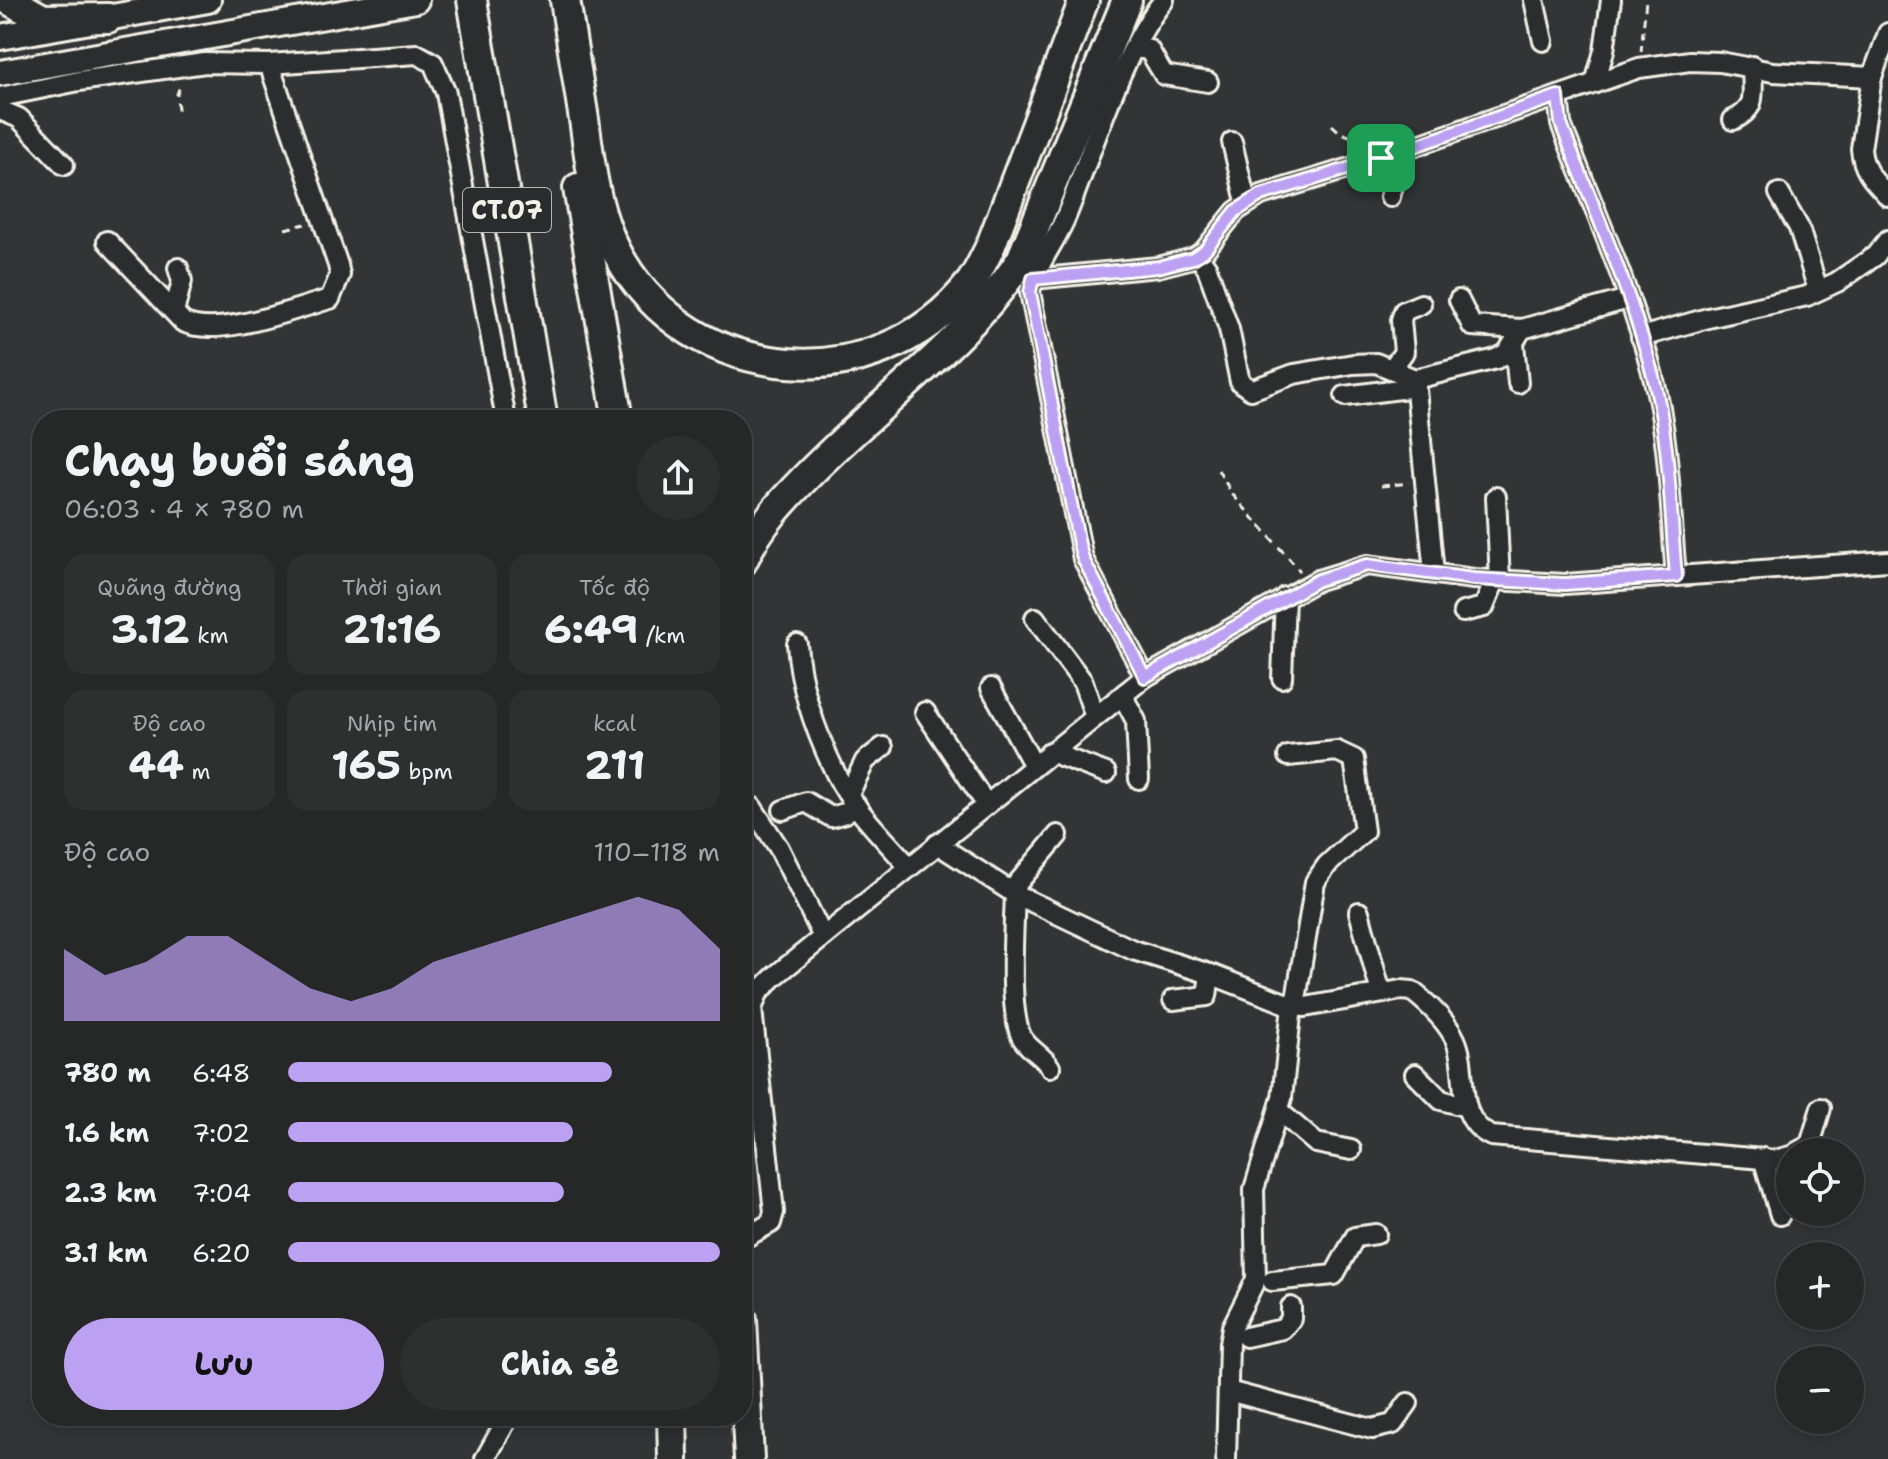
<!DOCTYPE html>
<html lang="vi">
<meta charset="utf-8">
<style>
:root{--surface:#262828;--page:#2e3030;--text:#f1f3f6;--muted:#a4a6a8;--line:#424445;--accent:#bca0f2}
body{margin:0;font-family:"Shantell Sans",sans-serif;background:var(--page);color:var(--text);height:100vh;display:flex;flex-direction:column;font-size:30px;white-space:nowrap}
*{box-sizing:border-box;margin:0}
p{font-size:26px;color:var(--muted)}
.icon{flex:none;width:44px;height:44px;fill:none;stroke:currentColor;stroke-width:2;stroke-linecap:round;stroke-linejoin:round}
.map{position:relative;flex:1;overflow:hidden}
.panel{position:absolute;left:32px;top:410px;width:720px;height:1016px;display:flex;flex-direction:column;background:var(--surface);border-radius:32px;box-shadow:0 4px 12px #0003,0 0 0 2px var(--line)}
.panel>*{flex:none}
.buttons{position:absolute;left:1776px;top:1138px;display:grid;gap:16px}
.buttons a{display:grid;place-items:center;width:88px;height:88px;border-radius:50%;background:var(--surface);box-shadow:0 4px 12px #0003,0 0 0 2px var(--line);font-size:40px}
.pin{position:absolute;display:grid;place-items:center;width:68px;height:68px;color:#fff;margin:-34px;border-radius:16px;box-shadow:0 4px 12px #0006}
.round{display:grid;place-items:center;flex:none;width:84px;height:84px;border-radius:42px;background:var(--page)}
.overview{display:flex;align-items:center;justify-content:space-between;height:136px;padding:0 32px}
h1{font-size:44px;font-weight:700;line-height:60px}
.figures{display:grid;grid-template-columns:repeat(3,1fr);gap:12px;height:136px;padding:8px 32px}
.figures div{display:grid;align-content:center;border-radius:20px;background:var(--page);text-align:center}
.figures b{font-size:40px;font-weight:700}
.figures small{font-size:22px;font-weight:400}
.figures p{font-size:22px}
.chart{height:224px;padding:16px 32px}
.chart p{display:flex;justify-content:space-between}
.chart svg{width:100%;height:144px;margin-top:8px;fill:var(--accent);opacity:.7}
.primary-button{display:flex;gap:16px;margin-top:auto;padding:16px 32px}
.primary-button a{flex:1;height:92px;border-radius:48px;background:var(--accent);color:#111;font-size:32px;font-weight:700;line-height:92px;text-align:center}
.primary-button a+a{background:var(--page);color:var(--text)}
ul{padding:0 32px;list-style:none;font-size:26px}
li{display:grid;grid-template-columns:128px 96px 1fr;align-items:center;height:60px}
li i{height:20px;border-radius:10px;background:var(--accent)}
.map>svg:first-child{display:block}
.lines{fill:none;stroke-linecap:round;stroke-linejoin:round}
.minor-casing{stroke:#f4f1e8;stroke-width:24}
.major-casing{stroke:#f4f1e8;stroke-width:30}
.highway-casing{stroke:#f4f1e8;stroke-width:34}
.path{stroke:#f4f1e8;stroke-width:3;stroke-dasharray:8 6;stroke-linecap:butt}
.minor{stroke:#2a2d2e;stroke-width:18}
.major{stroke:#2a2d2e;stroke-width:24}
.highway{stroke:#2a2d2e;stroke-width:28}
.route-casing{stroke:#fff;stroke-width:16}
.route{stroke:#bca0f2;stroke-width:10}
.labels{text-anchor:middle;stroke-width:6;stroke-linejoin:round;paint-order:stroke}
.shield{fill:#2a2d2e;stroke:#b7b6b0;stroke-width:2}
.shield-label{font-size:26px;font-weight:bold;fill:#f4f1e8}
</style>
<div class="map">
<svg width="1888" height="1459" viewBox="0 0 1888 1459">
<rect width="100%" height="100%" fill="#323535"/>
<filter id="ink" filterUnits="userSpaceOnUse"><feTurbulence type="fractalNoise" baseFrequency=".0125" numOctaves="2"/><feDisplacementMap in="SourceGraphic" scale="16" xChannelSelector="R" yChannelSelector="G"/><feConvolveMatrix kernelMatrix="1 2 1 2 8 2 1 2 1" color-interpolation-filters="sRGB"/></filter>
<g filter="url(#ink)">
<g class="lines">
<defs>
<g id="minor">
<path d="M1164,0C1121,52 1093,150 1067,214C1057,240 1036,264 1030,292L1083,559L1145,677L1318,580L1367,565L1474,579L1565,584L1888,561"/>
<path d="M1534,0L1543,41"/>
<path d="M1134,48L1149,50L1164,75L1208,82"/>
<path d="M1872,77L1861,149C1863,171 1873,180 1888,196"/>
<path d="M1595,83L1604,51L1611,0"/>
<path d="M0,97L79,81L205,63L269,64L417,54L433,63L446,93L506,420"/>
<path d="M0,110L19,118L64,165"/>
<path d="M1733,120C1759,108 1752,92 1752,66"/>
<path d="M1232,142L1246,202"/>
<path d="M1389,155L1394,182L1390,197"/>
<path d="M1779,193L1799,228L1818,290"/>
<path d="M107,241L183,322C218,339 294,309 330,299L340,275L338,265L269,64"/>
<path d="M1198,255L1207,268L1229,329L1240,382L1251,390L1294,374L1353,364L1376,363L1415,379L1496,359L1507,353L1522,329L1628,299"/>
<path d="M1033,279L1158,267L1193,258L1204,251L1236,211L1261,195L1370,162L1558,96"/>
<path d="M1459,300L1472,326L1522,329"/>
<path d="M174,312L182,281L178,268"/>
<path d="M1641,337L1708,318L1807,296L1837,282L1875,256L1888,240"/>
<path d="M1514,344L1518,383"/>
<path d="M1393,367L1404,352L1401,320L1404,311L1421,304"/>
<path d="M1415,379L1434,573"/>
<path d="M1345,396L1416,387"/>
<path d="M1496,497L1500,580"/>
<path d="M1676,576C1670,510 1670,441 1653,376C1631,290 1593,207 1561,124L1558,96L1639,68L1690,61L1720,62L1773,72L1872,77L1888,33"/>
<path d="M1463,612L1484,607L1495,580"/>
<path d="M1035,618L1083,682L1095,717"/>
<path d="M797,644C800,687 817,735 836,774C853,809 884,838 909,867"/>
<path d="M1282,678L1285,597"/>
<path d="M991,688L1034,766"/>
<path d="M1125,693L1126,702L1136,721L1139,779"/>
<path d="M925,712L986,804"/>
<path d="M1050,752L1106,773"/>
<path d="M1288,756L1337,751L1354,759L1364,831L1327,865L1315,882L1295,1006"/>
<path d="M849,794L865,761L883,747"/>
<path d="M752,807L779,848L823,937"/>
<path d="M783,810L806,802L831,817L845,813L856,805"/>
<path d="M937,844L1015,894L1133,950L1210,974L1292,1006L1305,1007L1401,990L1412,991C1427,1003 1447,1022 1455,1039C1470,1071 1452,1117 1491,1136L1775,1160L1790,1156"/>
<path d="M1011,891L1058,835"/>
<path d="M1015,894C1014,927 1008,1007 1021,1036C1027,1049 1042,1054 1050,1067"/>
<path d="M1359,912L1381,993"/>
<path d="M1173,1000L1207,996L1210,974"/>
<path d="M1415,1074L1441,1100L1467,1107"/>
<path d="M1279,1111L1316,1143L1351,1150"/>
<path d="M1797,1152L1810,1145L1821,1108"/>
<path d="M1763,1158L1780,1215"/>
<path d="M748,1236L771,1223L774,1212L752,1009L758,993L775,976L1145,677"/>
<path d="M1272,1281L1334,1275L1355,1237L1376,1234"/>
<path d="M1246,1337L1283,1329L1291,1319V1307"/>
<path d="M1228,1391L1372,1429L1393,1424L1408,1403"/>
<path d="M485,1459L509,1416"/>
<path d="M1226,1459L1229,1344L1232,1327L1256,1279L1254,1189L1282,1098L1292,1006"/>
</g>
<g id="major">
<path d="M0,37L208,0"/>
<path d="M0,73L416,0"/>
</g>
<g id="highway">
<path d="M9,0L43,19L108,18"/>
<path d="M472,0L543,420"/>
<path d="M565,0C572,42 578,84 585,126C590,164 595,203 610,238C674,384 873,408 971,282C979,271 985,257 991,245L1084,0"/>
<path d="M578,188L618,420"/>
<path d="M742,562C759,525 785,498 813,470C883,399 966,343 1021,260L1127,0"/>
<path d="M742,1319L749,1459"/>
<path d="M672,1416L673,1459"/>
</g>
</defs>
<use href="#minor" class="minor-casing"/>
<use href="#major" class="major-casing"/>
<use href="#highway" class="highway-casing"/>
<g class="path">
<path d="M1641,52L1646,0"/>
<path d="M178,110L177,94L180,86"/>
<path d="M1332,125L1341,133L1368,143"/>
<path d="M285,229L305,224"/>
<path d="M1218,470L1233,495L1300,571"/>
<path d="M1381,486L1409,483"/>
</g>
<use href="#minor" class="minor"/>
<use href="#major" class="major"/>
<use href="#highway" class="highway"/>
</g>
</g>
<g class="lines" filter="url(#ink)">
<defs>
<path id="route" d="M1558,96L1561,124C1593,207 1631,290 1653,376C1670,441 1670,510 1676,576L1565,584L1474,579L1367,565L1318,580L1145,677L1083,559L1079,544L1030,292L1033,279L1158,267L1193,258L1204,251L1236,211L1261,195L1370,162Z"/>
</defs>
<use href="#route" class="route-casing"/>
<use href="#route" class="route"/>
</g>
<g class="labels">
<rect class="shield" x="463" y="188" width="88" height="44" rx="6"/>
<g class="shield-label">
<text x="507" y="219">CT.07</text>
</g>
</g>
</svg>
<div class="buttons">
<a><svg class="icon" aria-label="locate" viewBox="0 0 24 24"><circle cx="12" cy="12" r="6"/><path d="M12 2v4M12 18v4M2 12h4M18 12h4"/></svg></a>
<a>+</a>
<a>−</a>
</div>
<div class="pin" style="left:1381px;top:158px;background:#1e9e55"><svg class="icon" aria-label="arrive" viewBox="0 0 24 24"><path d="M6 21V4h12l-3 4 3 4H6"/></svg></div>
<section class="panel">
<div class="overview"><div><h1>Chạy buổi sáng</h1><p>06:03 · 4 × 780 m</p></div><a class="round"><svg class="icon" aria-label="share" viewBox="0 0 24 24"><path d="M12 15V3M7 8l5-5 5 5M5 13v7h14v-7"/></svg></a></div>
<div class="figures">
<div><p>Quãng đường</p><b>3.12<small> km</small></b></div>
<div><p>Thời gian</p><b>21:16</b></div>
<div><p>Tốc độ</p><b>6:49<small> /km</small></b></div>
</div>
<div class="figures">
<div><p>Độ cao</p><b>44<small> m</small></b></div>
<div><p>Nhịp tim</p><b>165<small> bpm</small></b></div>
<div><p>kcal</p><b>211</b></div>
</div>
<div class="chart"><p><span>Độ cao</span>110–118 m</p>
<svg viewBox="0 0 160 44" preserveAspectRatio="none"><path d="M0 44V22L10 30L20 26L30 18L40 18L50 26L60 34L70 38L80 34L90 26L100 22L110 18L120 14L130 10L140 6L150 10L160 22V44z"/></svg>
</div>
<ul>
<li><b>780 m</b>6:48<i style="width:75%"></i></li>
<li><b>1.6 km</b>7:02<i style="width:66%"></i></li>
<li><b>2.3 km</b>7:04<i style="width:64%"></i></li>
<li><b>3.1 km</b>6:20<i style="width:100%"></i></li>
</ul>
<div class="primary-button"><a>Lưu</a><a>Chia sẻ</a></div>
</section>
</div>
